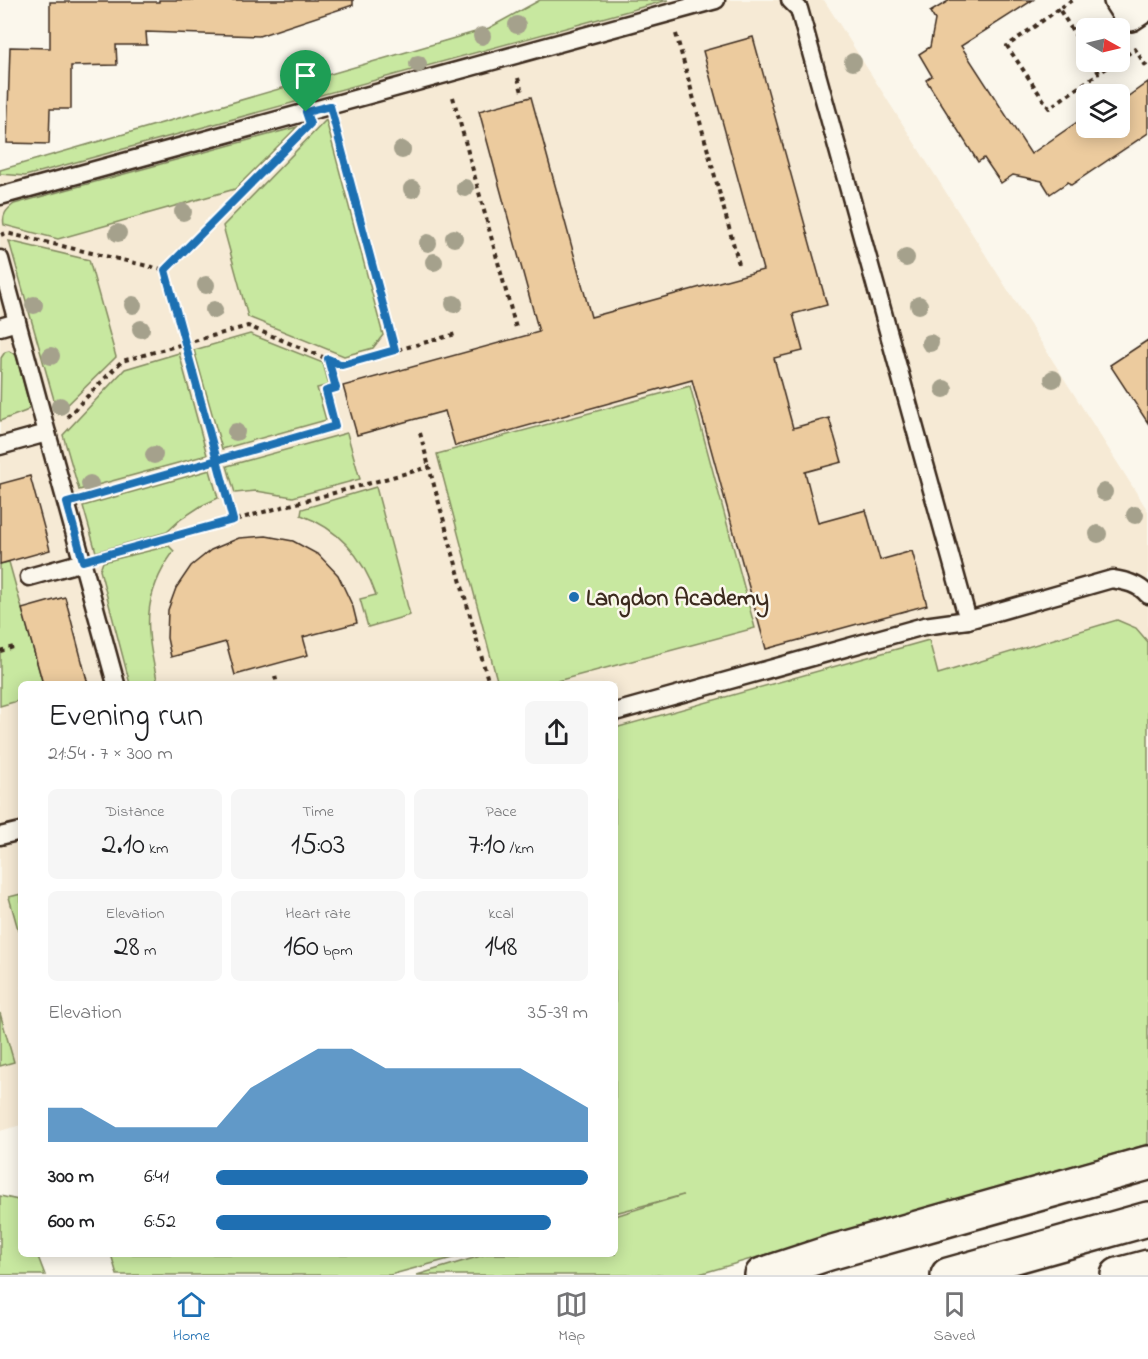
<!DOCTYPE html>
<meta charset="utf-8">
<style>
:root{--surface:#fff;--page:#f6f6f6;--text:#202124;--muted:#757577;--line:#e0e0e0;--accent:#1f6fb2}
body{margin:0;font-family:"Indie Flower",sans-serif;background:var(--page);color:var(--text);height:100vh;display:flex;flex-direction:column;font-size:22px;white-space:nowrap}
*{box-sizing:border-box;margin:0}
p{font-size:20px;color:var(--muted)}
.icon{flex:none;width:33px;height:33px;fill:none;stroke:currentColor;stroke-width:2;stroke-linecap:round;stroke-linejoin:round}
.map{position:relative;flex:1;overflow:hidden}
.details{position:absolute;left:18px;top:681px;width:600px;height:576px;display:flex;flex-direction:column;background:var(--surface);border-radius:9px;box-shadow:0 3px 15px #0003}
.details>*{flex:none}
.needle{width:39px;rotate:98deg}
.buttons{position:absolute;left:1076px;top:18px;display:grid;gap:12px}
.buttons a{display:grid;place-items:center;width:54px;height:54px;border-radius:9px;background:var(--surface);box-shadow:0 3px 15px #0003;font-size:30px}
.pin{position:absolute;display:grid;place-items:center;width:51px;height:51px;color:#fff;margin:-62px -26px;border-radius:50% 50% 50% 0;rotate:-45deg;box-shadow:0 0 6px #0007}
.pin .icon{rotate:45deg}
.round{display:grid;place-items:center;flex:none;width:63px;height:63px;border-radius:9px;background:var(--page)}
.head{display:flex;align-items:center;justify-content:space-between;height:102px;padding:0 30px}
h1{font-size:33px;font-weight:600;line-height:45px}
.metrics{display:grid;grid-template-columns:repeat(3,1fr);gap:9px;height:102px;padding:6px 30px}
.metrics div{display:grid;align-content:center;border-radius:9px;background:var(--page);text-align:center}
.metrics b{font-size:30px;font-weight:600}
.metrics small{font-size:16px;font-weight:400}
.metrics p{font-size:16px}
.chart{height:168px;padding:12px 30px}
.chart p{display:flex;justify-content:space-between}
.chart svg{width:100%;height:108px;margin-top:6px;fill:var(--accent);opacity:.7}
ul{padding:0 30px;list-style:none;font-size:20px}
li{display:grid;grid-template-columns:96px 72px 1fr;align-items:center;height:45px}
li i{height:15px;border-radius:8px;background:var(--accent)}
.dock{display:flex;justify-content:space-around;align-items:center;height:84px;border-top:2px solid var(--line);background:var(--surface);font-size:16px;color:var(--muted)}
.dock a{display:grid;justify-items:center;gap:3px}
.dock .on{color:var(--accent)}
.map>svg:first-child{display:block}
.built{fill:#f6ead5}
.green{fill:#c8e8a0;stroke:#82895f;stroke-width:1.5}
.building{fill:#eccb9e;stroke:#3b2a1e;stroke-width:1.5}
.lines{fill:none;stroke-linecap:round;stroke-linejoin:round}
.lane-casing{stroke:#3b2a1e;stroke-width:21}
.street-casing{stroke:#3b2a1e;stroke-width:38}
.highway-casing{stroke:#3b2a1e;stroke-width:38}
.path{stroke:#3b2a1e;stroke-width:4;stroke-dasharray:4.5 4.5;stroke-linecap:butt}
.lane{stroke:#fbf7ec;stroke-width:16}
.street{stroke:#fbf7ec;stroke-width:33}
.highway{stroke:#fbf7ec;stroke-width:33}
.tree{fill:#a5a18c}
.route-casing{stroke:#fff;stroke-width:12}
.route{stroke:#1f6fb2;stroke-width:8}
.poi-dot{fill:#1f6fb2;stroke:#fbf7ec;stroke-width:2}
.labels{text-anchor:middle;stroke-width:5;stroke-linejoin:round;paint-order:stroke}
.poi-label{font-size:24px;font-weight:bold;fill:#3b2a1e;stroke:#fbf7ec;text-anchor:start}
</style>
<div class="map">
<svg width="1148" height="1275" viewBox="0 0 1148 1275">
<rect width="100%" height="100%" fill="#fbf7ec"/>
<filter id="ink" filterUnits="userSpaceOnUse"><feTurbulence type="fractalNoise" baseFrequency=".0167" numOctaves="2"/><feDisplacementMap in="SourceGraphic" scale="12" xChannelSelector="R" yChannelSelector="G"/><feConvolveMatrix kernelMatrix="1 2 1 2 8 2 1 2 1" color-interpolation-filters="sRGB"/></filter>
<g filter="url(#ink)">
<path class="built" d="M540,0H824L1148,511V1077L615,1233V684H21V1125L0,1131V170L489,28Z"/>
<g class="green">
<path d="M540,0H668L25,176L0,174V170L489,28Z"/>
<path d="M326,120L383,335L373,348L344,356L248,317L223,226Z"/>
<path d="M297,127L235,189L58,239L4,225C2,215 6,210 14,204Z"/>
<path d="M9,241L89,260L116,357L58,414Z"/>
<path d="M250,334L323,363L329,385L317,388L326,420L222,449L194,350Z"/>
<path d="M9,351L16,355L30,406L26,411L0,421L1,358L5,352Z"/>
<path d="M179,353L207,455L79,490L63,435L125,369Z"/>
<path d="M690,386L755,628L546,684H498L437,454Z"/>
<path d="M347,433L360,479L293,497L256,491L235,493L227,466Z"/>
<path d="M210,470L218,498L201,506L181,519L167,532L96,552L83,506Z"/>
<path d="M376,487L410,615L368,627L360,599L376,595C363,557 339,529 301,515L302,509Z"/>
<path d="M169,546L174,551C140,598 146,631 158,684H130L100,570L103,562Z"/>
<path d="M9,562L43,684H21V700L0,706V564Z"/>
<path d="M1117,620L1136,628L1148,642V1144L696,1275H417L487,1254H615V1216L683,1195L615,1213V728L929,640L938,674Z"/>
<path d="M21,894V940L9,897Z"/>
<path d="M0,1013L14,1062L0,1066Z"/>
<path d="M0,1196L18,1200L21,1209V1254H37L45,1275H0Z"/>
<path d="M111,1254H467L390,1275H117Z"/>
</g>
<g class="building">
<path d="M159,0H353V5L259,36L146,32L147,45H116L117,65L71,66V109H50L49,144L7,143L10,47L50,48V2H159Z"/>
<path d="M950,0H1033L961,46L1031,154L1086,116V128H1119V94H1117L1122,91L1127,97L1148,82V133L1071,185L1068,182L1050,194L1042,181L1013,175L1001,183L984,158L978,162L926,80L932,76L919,54L930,47L935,20L930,12Z"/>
<path d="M753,37L827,305L793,314L803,351L774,358L793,428L829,418L842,462L805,472L818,523L866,510L880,560L912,551L927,605L766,649L692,380L455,446L445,411L357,435L343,386L539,332L479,111L531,97L591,317L763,270L703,51Z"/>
<path d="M1148,340V423L1110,365Z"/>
<path d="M30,476L50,550L0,564V484Z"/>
<path d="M266,536L293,541L319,555L338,575L353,607L357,623L303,637L308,655L235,675L226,642L171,657L167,638L168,610L176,588L191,566L211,550L239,538Z"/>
<path d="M65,597L88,684H43L22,609Z"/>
</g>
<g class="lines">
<defs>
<g id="lane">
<path d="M790,0L799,9L968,620"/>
<path d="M0,196L716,0"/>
<path d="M0,259L47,433L0,446"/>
<path d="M0,327L17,322"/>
<path d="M47,433L116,684"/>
<path d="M29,577L83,562"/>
<path d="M615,712L924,626L968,620L1112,579C1125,581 1139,584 1148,595"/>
<path d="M0,836L21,831"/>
</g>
<path id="street" d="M1121,0L1130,14L1148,2"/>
<g id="highway">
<path d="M762,1275L829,1253L1148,1163"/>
<path d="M948,1275L1148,1219"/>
<path d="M1118,1275L1148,1267"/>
</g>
</defs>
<use href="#lane" class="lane-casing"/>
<use href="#street" class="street-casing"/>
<use href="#highway" class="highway-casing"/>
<g class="path">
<path d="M1072,0L1059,9L1086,52"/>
<path d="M1059,9L1007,46L1049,108L1099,73"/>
<path d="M676,34L740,268"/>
<path d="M1119,60L1135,49L1148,69"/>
<path d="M1092,62L1099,73L1116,62"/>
<path d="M518,78L522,92"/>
<path d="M453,97L516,328"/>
<path d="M336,128L395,350"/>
<path d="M1,235L6,233L165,270L233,520"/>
<path d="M165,270L291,143"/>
<path d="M67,417L122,361L248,326L342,365L456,334"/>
<path d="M420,433L429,467"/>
<path d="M87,497L335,426L325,391L336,388L328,359"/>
<path d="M106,555L429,467L489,684"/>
<path d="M0,651L17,646"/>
<path d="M275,676L277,684"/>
</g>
<use href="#lane" class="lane"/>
<use href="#street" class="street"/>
<use href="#highway" class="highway"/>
</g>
<g class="tree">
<circle cx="517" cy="25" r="9"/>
<circle cx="482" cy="36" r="9"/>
<circle cx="853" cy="62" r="9"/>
<circle cx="418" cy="64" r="9"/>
<circle cx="402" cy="150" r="9"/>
<circle cx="465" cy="188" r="9"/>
<circle cx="412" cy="189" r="9"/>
<circle cx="183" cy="212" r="9"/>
<circle cx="118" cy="233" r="9"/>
<circle cx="454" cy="238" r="9"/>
<circle cx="428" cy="243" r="9"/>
<circle cx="906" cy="258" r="9"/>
<circle cx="434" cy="262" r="9"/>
<circle cx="206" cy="285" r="9"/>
<circle cx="454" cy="304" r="9"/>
<circle cx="34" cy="305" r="9"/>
<circle cx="133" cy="305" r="9"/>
<circle cx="919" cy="305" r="9"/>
<circle cx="214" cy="310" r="9"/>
<circle cx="141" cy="329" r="9"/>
<circle cx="930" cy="343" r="9"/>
<circle cx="51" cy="356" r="9"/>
<circle cx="1053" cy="379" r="9"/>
<circle cx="944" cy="389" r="9"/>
<circle cx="60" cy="406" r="9"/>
<circle cx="236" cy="432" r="9"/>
<circle cx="154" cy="455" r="9"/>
<circle cx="90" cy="484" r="9"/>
<circle cx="1104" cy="492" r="9"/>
<circle cx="1135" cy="515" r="9"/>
<circle cx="1098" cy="534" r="9"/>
</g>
</g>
<g class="lines" filter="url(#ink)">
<defs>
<path id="route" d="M306,112L310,124L165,270L217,460L67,503L83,561L233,520L217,460L335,426L326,391L336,388L328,359L342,365L395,350L330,106L306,112"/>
</defs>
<use href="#route" class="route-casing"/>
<use href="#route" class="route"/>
</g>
<circle class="poi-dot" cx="574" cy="597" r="6"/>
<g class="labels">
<g class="poi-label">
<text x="586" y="605">Langdon Academy</text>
</g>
</g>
</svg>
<div class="buttons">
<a><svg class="needle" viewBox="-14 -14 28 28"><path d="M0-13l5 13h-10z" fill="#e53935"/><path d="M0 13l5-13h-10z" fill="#757577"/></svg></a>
<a><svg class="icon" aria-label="layers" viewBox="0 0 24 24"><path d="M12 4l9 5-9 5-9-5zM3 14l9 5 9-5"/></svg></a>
</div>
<div class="pin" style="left:306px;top:112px;background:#1e9e55"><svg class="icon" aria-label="arrive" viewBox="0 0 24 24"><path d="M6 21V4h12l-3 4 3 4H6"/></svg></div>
<section class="details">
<div class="head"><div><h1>Evening run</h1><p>21:54 · 7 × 300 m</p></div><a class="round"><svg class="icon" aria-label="share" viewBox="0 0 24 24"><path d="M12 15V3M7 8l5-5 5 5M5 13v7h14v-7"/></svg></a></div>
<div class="metrics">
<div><p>Distance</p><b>2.10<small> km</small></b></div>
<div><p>Time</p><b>15:03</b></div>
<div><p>Pace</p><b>7:10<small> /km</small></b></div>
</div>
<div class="metrics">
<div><p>Elevation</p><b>28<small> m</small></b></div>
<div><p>Heart rate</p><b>160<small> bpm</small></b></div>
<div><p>kcal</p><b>148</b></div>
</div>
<div class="chart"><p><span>Elevation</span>35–39 m</p>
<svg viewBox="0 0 160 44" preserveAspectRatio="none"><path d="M0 44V30L10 30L20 38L30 38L40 38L50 38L60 22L70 14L80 6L90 6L100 14L110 14L120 14L130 14L140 14L150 22L160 30V44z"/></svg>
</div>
<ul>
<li><b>300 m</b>6:41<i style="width:100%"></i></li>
<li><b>600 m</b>6:52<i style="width:90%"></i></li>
</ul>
</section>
</div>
<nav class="dock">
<a class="on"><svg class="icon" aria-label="home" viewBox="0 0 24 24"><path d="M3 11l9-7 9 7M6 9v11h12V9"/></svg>Home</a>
<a><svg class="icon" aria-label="map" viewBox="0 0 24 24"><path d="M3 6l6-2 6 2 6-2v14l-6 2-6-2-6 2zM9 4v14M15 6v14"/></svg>Map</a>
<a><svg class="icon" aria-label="saved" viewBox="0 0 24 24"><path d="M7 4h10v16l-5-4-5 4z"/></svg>Saved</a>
</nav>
